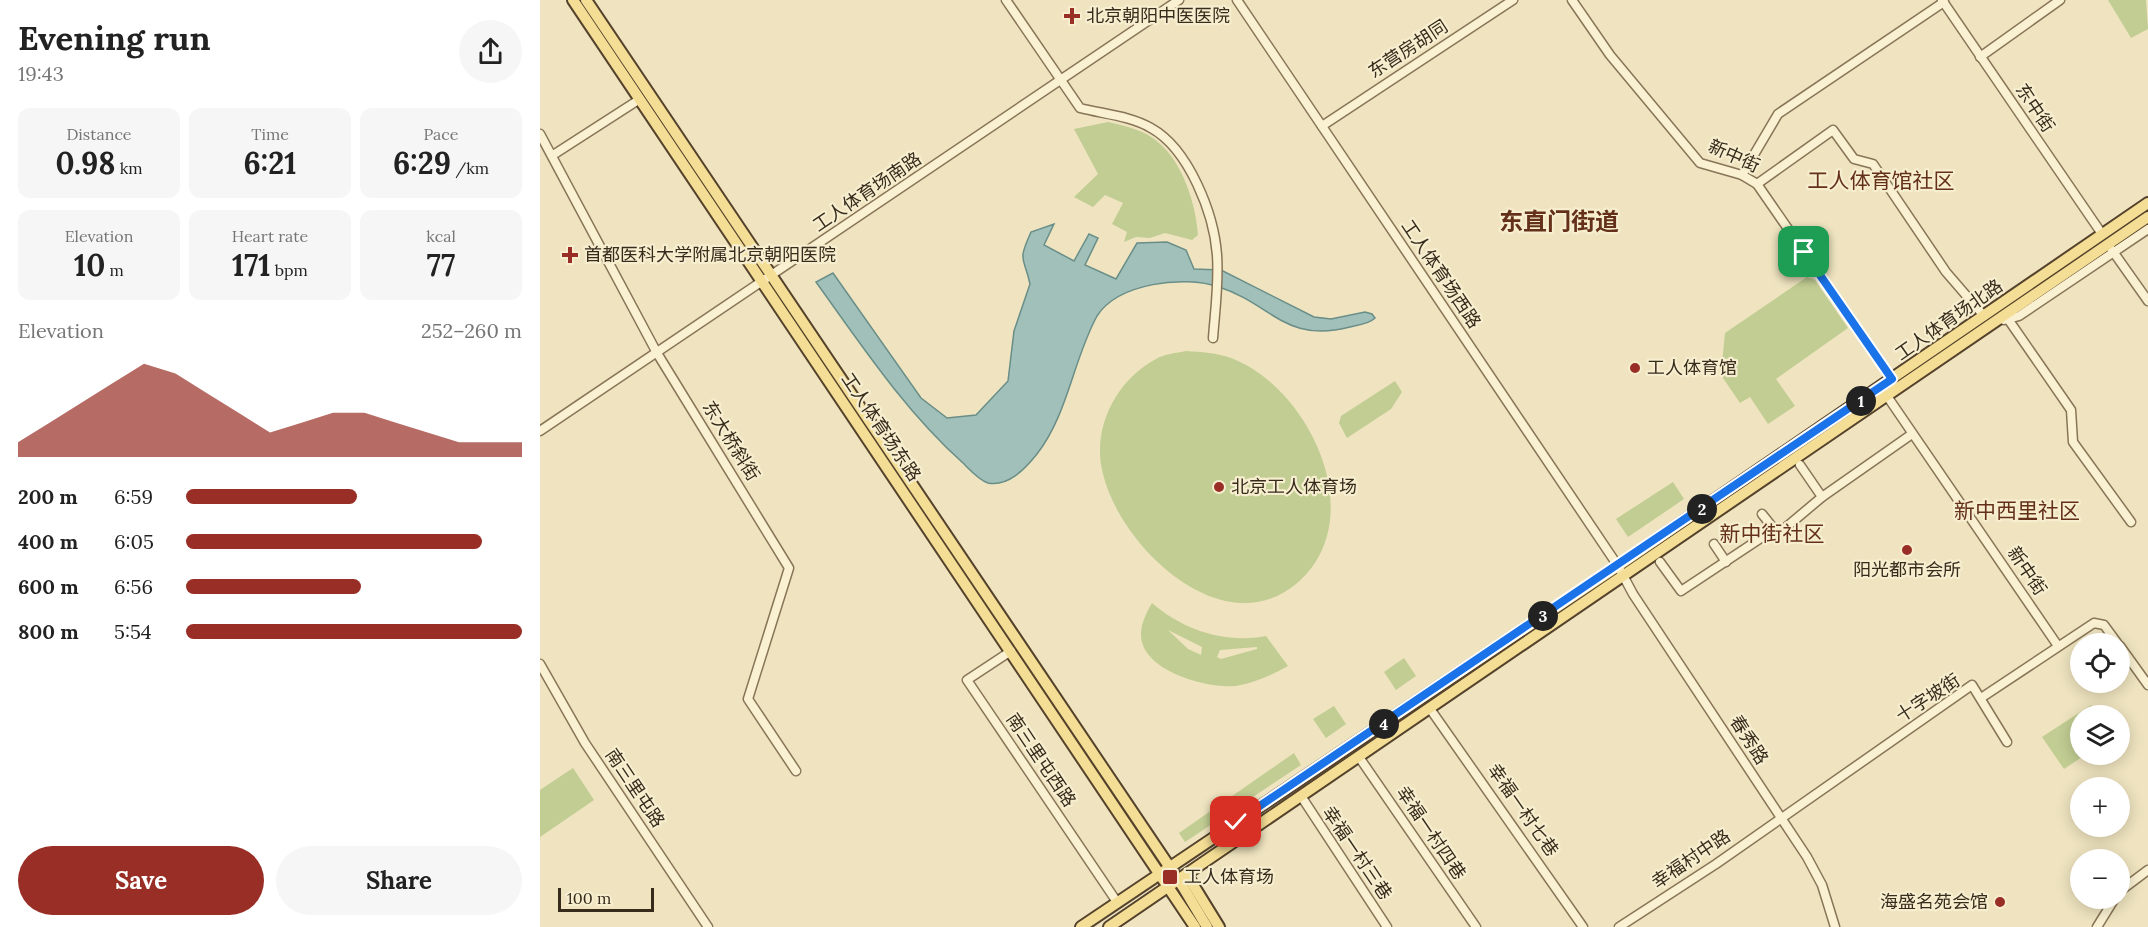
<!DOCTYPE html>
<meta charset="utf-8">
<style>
:root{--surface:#fff;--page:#f6f6f6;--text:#222;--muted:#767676;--accent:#982e25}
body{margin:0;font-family:Lora,"Noto Sans SC",serif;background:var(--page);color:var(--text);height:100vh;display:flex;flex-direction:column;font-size:22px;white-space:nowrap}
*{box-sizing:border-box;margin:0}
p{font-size:20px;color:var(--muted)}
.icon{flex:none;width:33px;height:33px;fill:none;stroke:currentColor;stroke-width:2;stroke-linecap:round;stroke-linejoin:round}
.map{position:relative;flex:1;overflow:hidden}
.side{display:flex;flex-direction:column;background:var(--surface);width:540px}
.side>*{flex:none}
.fabs{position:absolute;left:1530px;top:633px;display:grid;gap:12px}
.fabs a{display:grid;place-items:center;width:60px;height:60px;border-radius:50%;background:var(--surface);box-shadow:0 3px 15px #0003;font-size:30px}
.scale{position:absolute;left:18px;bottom:15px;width:96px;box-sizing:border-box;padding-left:6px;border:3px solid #372b1c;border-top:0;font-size:16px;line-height:21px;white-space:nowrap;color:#372b1c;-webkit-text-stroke:4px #f6eecf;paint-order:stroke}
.pin{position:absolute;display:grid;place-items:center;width:51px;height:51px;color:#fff;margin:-26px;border-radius:12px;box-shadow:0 3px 9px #0006}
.km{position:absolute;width:30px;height:30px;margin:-15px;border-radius:50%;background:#222;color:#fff;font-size:16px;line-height:30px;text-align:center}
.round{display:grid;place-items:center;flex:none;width:63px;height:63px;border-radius:32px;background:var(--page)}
.overview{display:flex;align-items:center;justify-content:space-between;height:102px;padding:0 18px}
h1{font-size:33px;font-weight:800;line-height:45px}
.stats{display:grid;grid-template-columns:repeat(3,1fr);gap:9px;height:102px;padding:6px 18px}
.stats div{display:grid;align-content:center;border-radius:12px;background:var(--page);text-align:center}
.stats b{font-size:30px;font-weight:800}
.stats small{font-size:16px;font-weight:400}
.stats p{font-size:16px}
.chart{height:168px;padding:12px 18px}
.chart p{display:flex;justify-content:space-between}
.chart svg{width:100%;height:108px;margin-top:6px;fill:var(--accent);opacity:.7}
.primary-button{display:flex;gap:12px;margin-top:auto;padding:12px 18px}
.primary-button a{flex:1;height:69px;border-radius:36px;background:var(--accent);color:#fff;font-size:24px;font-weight:800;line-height:69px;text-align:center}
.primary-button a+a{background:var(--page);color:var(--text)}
ul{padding:0 18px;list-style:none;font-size:20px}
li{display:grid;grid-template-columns:96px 72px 1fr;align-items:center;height:45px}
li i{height:15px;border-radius:8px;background:var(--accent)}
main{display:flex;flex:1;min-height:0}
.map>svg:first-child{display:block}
.green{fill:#c1cd93;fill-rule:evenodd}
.water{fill:#a2c0ba;stroke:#698e88;stroke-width:1.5}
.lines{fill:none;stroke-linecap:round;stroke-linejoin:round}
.minor-casing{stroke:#887557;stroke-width:11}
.major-casing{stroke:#55422c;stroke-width:14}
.minor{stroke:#faf1d2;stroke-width:8}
.major{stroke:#f4de95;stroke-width:10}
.route-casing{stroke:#fff;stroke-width:12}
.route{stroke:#1a73e8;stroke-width:8}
.poi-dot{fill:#982e25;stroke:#f6eecf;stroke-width:2}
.labels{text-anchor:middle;stroke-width:4.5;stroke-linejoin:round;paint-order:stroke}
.poi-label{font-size:18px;fill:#372b1c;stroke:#f6eecf;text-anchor:start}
.street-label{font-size:18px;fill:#372b1c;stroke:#f6eecf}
.quarter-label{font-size:21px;fill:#64301a;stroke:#f6eecf}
.district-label{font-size:24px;font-weight:bold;fill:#64301a;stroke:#f6eecf}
</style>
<main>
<section class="side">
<div class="overview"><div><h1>Evening run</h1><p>19:43</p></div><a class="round"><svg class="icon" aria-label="share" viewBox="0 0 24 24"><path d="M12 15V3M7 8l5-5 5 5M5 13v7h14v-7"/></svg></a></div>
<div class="stats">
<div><p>Distance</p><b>0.98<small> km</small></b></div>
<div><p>Time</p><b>6:21</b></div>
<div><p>Pace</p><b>6:29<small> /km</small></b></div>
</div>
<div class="stats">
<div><p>Elevation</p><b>10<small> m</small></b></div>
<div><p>Heart rate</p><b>171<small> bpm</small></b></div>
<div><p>kcal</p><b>77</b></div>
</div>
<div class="chart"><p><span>Elevation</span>252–260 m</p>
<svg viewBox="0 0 160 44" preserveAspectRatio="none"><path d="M0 44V38L10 30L20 22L30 14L40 6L50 10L60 18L70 26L80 34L90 30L100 26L110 26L120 30L130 34L140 38L150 38L160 38V44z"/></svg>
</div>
<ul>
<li><b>200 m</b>6:59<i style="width:51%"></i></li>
<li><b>400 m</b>6:05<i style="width:88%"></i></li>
<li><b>600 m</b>6:56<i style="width:52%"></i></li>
<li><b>800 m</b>5:54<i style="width:100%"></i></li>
</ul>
<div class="primary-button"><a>Save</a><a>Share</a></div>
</section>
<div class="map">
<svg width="1608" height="927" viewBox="0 0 1608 927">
<rect width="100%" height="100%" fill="#efe4bf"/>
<g class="green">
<path d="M1568,0H1606L1608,29L1591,38Z"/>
<path d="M568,122C586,126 605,130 619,143C643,163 656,205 658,235L652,240L625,233L610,238L596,237L584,242L587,232L572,224L583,203L565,195L553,207L534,197L558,174L534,129Z"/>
<path d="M1267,277L1275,280L1308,328L1236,379L1255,406L1228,424L1210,397L1200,403L1181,375L1185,333Z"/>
<path d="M646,351C661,352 677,353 691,358C771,388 832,521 756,584C682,645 580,546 563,474C551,429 576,380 616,359C624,354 637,353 646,351Z"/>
<path d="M855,381L862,392L851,409L807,438L799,423L801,416Z"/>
<path d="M1133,482L1144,499L1088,537L1076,519Z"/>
<path d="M612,603C643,630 685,644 726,636L748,666C732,675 715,683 696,686C668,689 600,671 601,634C601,623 607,612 612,603ZM628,630L662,647L661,655L648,649ZM717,647V649L681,659L677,657L680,650Z"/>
<path d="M864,658L876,676L856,690L844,672Z"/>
<path d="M1551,705L1558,715L1540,716V754L1545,755L1524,769L1502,737Z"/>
<path d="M794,706L806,724L786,738L773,719Z"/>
<path d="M754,753L761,765L645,842L639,833Z"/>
<path d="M33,768L54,800L0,837V790Z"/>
</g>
<path class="water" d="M514,224L504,245L534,261L549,234L558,238L545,265L576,279L597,243L627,242L646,250L654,269L681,270L774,317L791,319L825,312L832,314L835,318C829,324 818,325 810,327C745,344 732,304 679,287C644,275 578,283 557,316C533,360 528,414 497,454C485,469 468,487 448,483C439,480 430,470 423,463C365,411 322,346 276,282L293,273L381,398L407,418L436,415L468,381L474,331L490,284C484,256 477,263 491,232Z"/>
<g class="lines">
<defs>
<g id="minor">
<path d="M466,0L540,108C563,114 591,116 611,128C649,149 674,214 677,255C679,283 675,311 673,338"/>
<path d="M697,0L1078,566L1093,594L1267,857L1282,885L1295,927"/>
<path d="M1032,0L1070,55L1160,163L1202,175L1217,184L1352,379"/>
<path d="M1402,0L1562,234"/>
<path d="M1440,57L1520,0"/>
<path d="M782,126L973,0"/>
<path d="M0,134L117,353L249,568L208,699L256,771"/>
<path d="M13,155L100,99"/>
<path d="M1202,175L1238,114L1404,2"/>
<path d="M1217,184L1293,130L1314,159L1333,164L1406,272L1444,316"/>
<path d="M1572,250L1608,301"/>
<path d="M1468,319L1531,410L1533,442L1591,522"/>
<path d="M1464,320L1479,316L1608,229"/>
<path d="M1347,396L1518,646"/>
<path d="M0,431L639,0"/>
<path d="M1282,497L1372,434"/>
<path d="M1222,514L1238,534"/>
<path d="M1174,544L1186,562"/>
<path d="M1120,562L1141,591L1224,536L1238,534L1282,497L1260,465"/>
<path d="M1580,646L1608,685"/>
<path d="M471,651L427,680L577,902"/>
<path d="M0,664L45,743L168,927"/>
<path d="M1441,698L1554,623L1564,625L1578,644"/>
<path d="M893,713L1043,927"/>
<path d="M819,757L936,927"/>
<path d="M761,796L847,927"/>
<path d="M1580,891L1608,870"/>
<path d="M1079,927L1176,864L1432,685L1467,742"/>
<path d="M1557,927L1575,898"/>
</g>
<g id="major">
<path d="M33,0L655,927"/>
<path d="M46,0L643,887L667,927"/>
<path d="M647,875L679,927"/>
<path d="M541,927L1078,566L1608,203"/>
<path d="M569,927L1608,217"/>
</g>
</defs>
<use href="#minor" class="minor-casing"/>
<use href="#major" class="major-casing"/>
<use href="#minor" class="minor"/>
<use href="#major" class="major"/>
</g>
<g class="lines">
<defs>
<path id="route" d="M696,822L1352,379L1264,252"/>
</defs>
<use href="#route" class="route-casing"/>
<use href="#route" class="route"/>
</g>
<g class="poi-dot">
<path d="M529 7h6v6h6v6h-6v6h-6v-6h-6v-6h6z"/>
<path d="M27 246h6v6h6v6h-6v6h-6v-6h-6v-6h6z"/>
<circle cx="1095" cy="368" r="6"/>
<circle cx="679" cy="487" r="6"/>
<circle cx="1367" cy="550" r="6"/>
<rect x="622" y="869" width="16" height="16" rx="3"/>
<circle cx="1460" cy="902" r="6"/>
</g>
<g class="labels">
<g class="poi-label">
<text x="546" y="22">北京朝阳中医医院</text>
<text x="44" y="261">首都医科大学附属北京朝阳医院</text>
<text x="1107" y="374">工人体育馆</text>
<text x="691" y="493">北京工人体育场</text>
<text x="1367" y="576" text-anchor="middle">阳光都市会所</text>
<text x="644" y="883">工人体育场</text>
<text x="1448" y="908" text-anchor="end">海盛名苑会馆</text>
</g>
<g class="street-label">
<text transform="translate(868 49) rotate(-33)" y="6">东营房胡同</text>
<text transform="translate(1495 108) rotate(56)" y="6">东中街</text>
<text transform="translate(1194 156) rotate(24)" y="6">新中街</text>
<text transform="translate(327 192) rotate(-34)" y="6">工人体育场南路</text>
<text transform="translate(901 274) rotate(56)" y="6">工人体育场西路</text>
<text transform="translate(1409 320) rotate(-35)" y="6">工人体育场北路</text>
<text transform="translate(341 427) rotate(56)" y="6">工人体育场东路</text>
<text transform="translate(191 441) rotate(58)" y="6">东大桥斜街</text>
<text transform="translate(1487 571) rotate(56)" y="6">新中街</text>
<text transform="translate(1388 698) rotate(-33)" y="6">十字坡街</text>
<text transform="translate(1209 740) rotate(57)" y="6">春秀路</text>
<text transform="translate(501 760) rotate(56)" y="6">南三里屯西路</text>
<text transform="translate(95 788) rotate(56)" y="6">南三里屯路</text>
<text transform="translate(983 810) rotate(55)" y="6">幸福一村七巷</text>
<text transform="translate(891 833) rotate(56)" y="6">幸福一村四巷</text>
<text transform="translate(817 853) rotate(56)" y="6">幸福一村三巷</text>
<text transform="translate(1151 859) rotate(-34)" y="6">幸福村中路</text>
</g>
<g class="quarter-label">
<text x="1341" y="188">工人体育馆社区</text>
<text x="1477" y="518">新中西里社区</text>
<text x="1232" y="541">新中街社区</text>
</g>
<g class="district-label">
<text x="1019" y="230">东直门街道</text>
</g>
</g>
</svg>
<div class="fabs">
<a><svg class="icon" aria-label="locate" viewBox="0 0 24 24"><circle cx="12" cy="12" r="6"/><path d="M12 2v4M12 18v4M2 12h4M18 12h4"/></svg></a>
<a><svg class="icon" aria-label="layers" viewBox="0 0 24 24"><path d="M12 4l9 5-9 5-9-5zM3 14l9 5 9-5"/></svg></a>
<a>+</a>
<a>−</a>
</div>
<div class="scale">100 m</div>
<div class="pin" style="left:1264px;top:252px;background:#1e9e55"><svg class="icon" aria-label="arrive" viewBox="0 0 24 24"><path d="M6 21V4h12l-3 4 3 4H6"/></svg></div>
<div class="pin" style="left:696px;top:822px;background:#d93025"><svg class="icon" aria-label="check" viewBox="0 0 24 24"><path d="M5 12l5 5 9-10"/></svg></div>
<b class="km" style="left:1321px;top:401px">1</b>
<b class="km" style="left:1162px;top:509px">2</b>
<b class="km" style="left:1003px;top:616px">3</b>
<b class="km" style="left:844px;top:724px">4</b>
</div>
</main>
